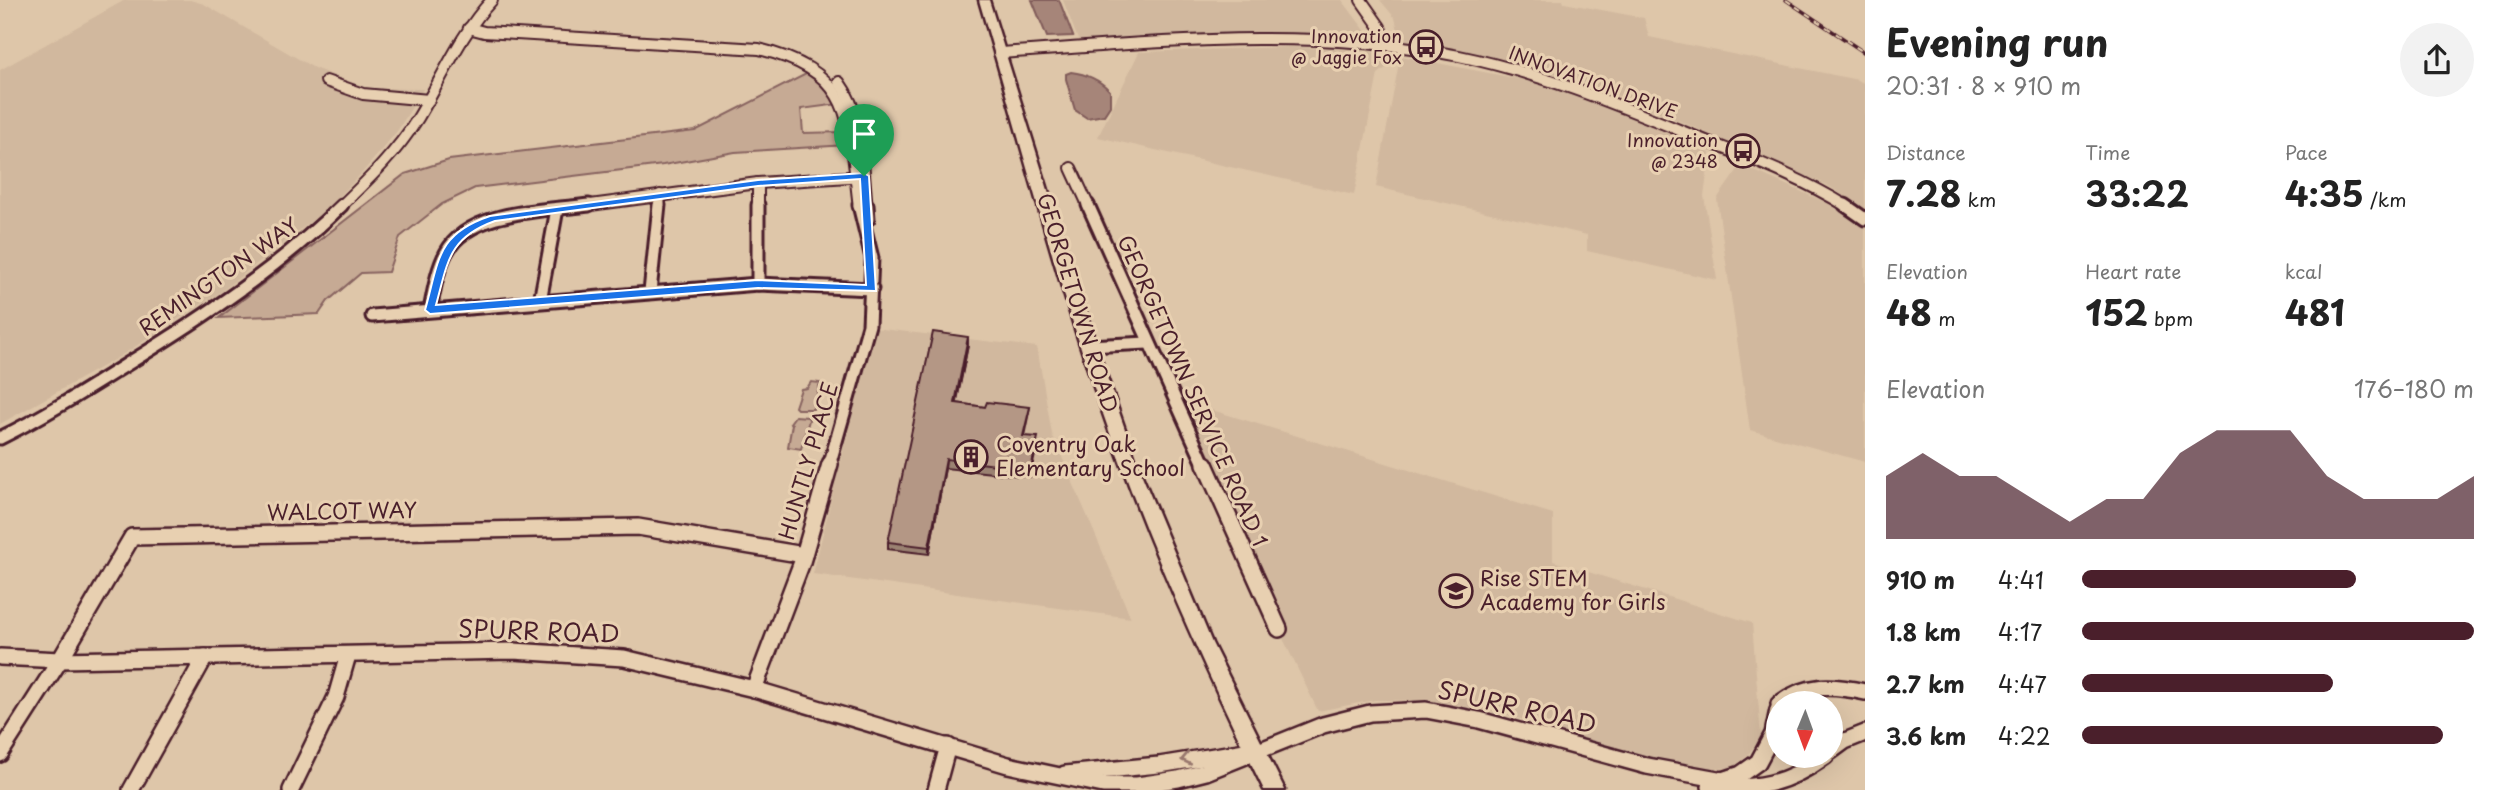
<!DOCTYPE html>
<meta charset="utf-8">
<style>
:root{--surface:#fff;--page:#f2f2f2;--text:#222;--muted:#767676;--accent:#4a1f2b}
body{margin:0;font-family:"Playpen Sans",sans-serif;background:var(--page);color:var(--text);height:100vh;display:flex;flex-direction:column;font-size:26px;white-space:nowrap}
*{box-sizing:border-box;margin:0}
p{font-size:23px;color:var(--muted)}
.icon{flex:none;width:38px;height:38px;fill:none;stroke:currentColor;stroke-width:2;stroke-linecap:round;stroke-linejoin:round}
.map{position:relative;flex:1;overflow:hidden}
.details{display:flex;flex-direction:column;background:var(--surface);width:630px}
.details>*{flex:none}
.needle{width:46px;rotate:181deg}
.buttons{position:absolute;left:1766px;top:691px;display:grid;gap:14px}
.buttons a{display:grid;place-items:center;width:77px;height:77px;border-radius:50%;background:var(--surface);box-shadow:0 7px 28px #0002;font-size:35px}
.pin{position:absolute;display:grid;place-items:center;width:60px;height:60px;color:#fff;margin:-72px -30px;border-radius:50% 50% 50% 0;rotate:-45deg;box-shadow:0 0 7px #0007}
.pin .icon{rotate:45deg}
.round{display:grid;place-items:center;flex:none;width:74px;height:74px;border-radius:37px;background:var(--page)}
.overview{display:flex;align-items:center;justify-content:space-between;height:119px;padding:0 21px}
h1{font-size:38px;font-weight:700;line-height:52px}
.stats{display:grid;grid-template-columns:repeat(3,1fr);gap:10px;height:119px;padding:7px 21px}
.stats div{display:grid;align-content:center}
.stats b{font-size:35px;font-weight:700}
.stats small{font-size:19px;font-weight:400}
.stats p{font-size:19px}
.chart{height:196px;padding:14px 21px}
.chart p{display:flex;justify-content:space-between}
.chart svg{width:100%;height:126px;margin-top:7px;fill:var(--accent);opacity:.7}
ul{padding:0 21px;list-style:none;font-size:23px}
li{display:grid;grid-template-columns:112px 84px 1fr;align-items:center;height:52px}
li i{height:18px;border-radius:9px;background:var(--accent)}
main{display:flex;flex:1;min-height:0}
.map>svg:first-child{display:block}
.built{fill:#d1b89e}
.green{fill:#c6aa94;stroke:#886460;stroke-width:2}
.water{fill:#a68579;stroke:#815c5a;stroke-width:2}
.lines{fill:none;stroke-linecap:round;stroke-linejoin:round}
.minor-far2-casing{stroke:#4a1f2b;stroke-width:14}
.minor-far1-casing{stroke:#4a1f2b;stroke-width:17}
.minor-casing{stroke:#4a1f2b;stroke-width:20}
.major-casing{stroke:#4a1f2b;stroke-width:5}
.minor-far2{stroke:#e8d0b1;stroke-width:10}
.minor-far1{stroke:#e8d0b1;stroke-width:11}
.minor{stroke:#e8d0b1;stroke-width:15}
.major{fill:#e8d0b1;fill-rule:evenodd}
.rail-casing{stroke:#4a1f2b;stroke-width:3.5}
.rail{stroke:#e8d0b1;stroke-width:2;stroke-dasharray:6;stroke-linecap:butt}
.wall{fill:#9b8272;stroke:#4a1f2b;stroke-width:2}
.shaded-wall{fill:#7e6a5d;stroke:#4a1f2b;stroke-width:2}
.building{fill:#b49785;stroke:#4a1f2b;stroke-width:2}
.oneway{stroke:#99786e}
.route{fill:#1a73e8;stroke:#fff;stroke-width:2;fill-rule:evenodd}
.labels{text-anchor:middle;stroke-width:6;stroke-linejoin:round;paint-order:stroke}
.far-poi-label{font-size:18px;fill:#4a1f2b;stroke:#e8d0b1;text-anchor:end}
.far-street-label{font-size:18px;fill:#4a1f2b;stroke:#e8d0b1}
.street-label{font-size:21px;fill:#4a1f2b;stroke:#e8d0b1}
.poi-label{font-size:21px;fill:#4a1f2b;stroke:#e8d0b1;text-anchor:start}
.near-street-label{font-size:24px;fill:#4a1f2b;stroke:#e8d0b1}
</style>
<main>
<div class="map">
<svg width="1865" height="790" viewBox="0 0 1865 790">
<rect width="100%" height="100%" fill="#dec6a9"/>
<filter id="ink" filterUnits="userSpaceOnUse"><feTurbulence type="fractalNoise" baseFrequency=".0143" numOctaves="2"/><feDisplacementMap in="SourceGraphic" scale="14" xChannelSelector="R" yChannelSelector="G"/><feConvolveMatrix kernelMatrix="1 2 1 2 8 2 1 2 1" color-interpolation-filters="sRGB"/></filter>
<g filter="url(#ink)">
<g class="built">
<path d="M125,0H190L204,4L314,68L367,88L423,89L398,130L362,173L328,208L222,291L119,357L0,424V70Z"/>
<path d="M1063,0H1342L1370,37L1296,33L1079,42Z"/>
<path d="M1380,0H1563L1564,3L1644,18L1649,37L1858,80L1865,84V209L1827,185L1654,110L1562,75L1472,54L1401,42L1395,18Z"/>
<path d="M1289,47L1358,50L1401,56L1530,81L1612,108L1710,153L1704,196L1717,280L1587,251V235L1376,187L1400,57L1378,74L1354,195L1098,137L1139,52Z"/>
<path d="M1741,165L1827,203L1865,228V462L1750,430L1717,199Z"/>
<path d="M873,328L1037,347L1052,434L1131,618L813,574Z"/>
<path d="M1166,396L1553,514V561L1752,623L1761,737L1747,756L1732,768L1679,771L1502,713L1435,701L1375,700L1318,711Z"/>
</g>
<g class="green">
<path d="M812,71L839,104L801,109L803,133L844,132L847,145L735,152L663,165L475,188L442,204L400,237L388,272L361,273L328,301L319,314L219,318L405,174L449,160L695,131Z"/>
<path d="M811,382L820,383L813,409H797L795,407L801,389L807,388Z"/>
<path d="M795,416L808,417L809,420L801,449L788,447L792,424L790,423Z"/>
</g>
<g class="water">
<path d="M1032,0H1059L1073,36L1047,37Z"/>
<path d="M1071,72C1087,74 1099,79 1110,91V106L1104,115L1087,118L1075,110L1066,79V74Z"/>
</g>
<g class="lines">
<defs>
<g id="minor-far2">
<path d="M1361,0L1380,27L1385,44"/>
<path d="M469,28L484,32L759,49C857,73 848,122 859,207"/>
<path d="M999,53C1152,43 1307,26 1459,56C1537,72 1611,102 1684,132C1740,155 1797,175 1848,207"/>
<path d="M326,81L363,94L429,100"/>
<path d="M839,82C865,117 862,165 867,207"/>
<path d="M1071,168L1089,207"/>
<path d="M758,183V207"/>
<path d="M340,207C369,179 397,152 418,118C442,79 460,34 492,0"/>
<path d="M575,207L758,183L864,176"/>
<path d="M659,207L660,195"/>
</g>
<g id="minor-far1">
<path d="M758,205V284"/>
<path d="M867,205L868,219"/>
<path d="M1088,205L1205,466"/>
<path d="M1845,205L1865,219"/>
<path d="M650,292L659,205"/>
<path d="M540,301L557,209"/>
<path d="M430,310C434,291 437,270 446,253C469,209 545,211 589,205"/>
<path d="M372,316L758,284L872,289"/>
<path d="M1088,346L1148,343"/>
<path d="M0,438C45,416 86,390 129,363C204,317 279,267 342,205"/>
<path d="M829,466L869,325L872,258L859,205"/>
</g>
<g id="minor">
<path d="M1205,464L1279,629"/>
<path d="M0,657L60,660L513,651L624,658L754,689L1008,765L1103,785H1137L1178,779L1206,772L1323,725L1370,713L1426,710L1479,720L1647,766L1723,780L1741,774L1758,762L1773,734L1778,710"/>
<path d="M754,689L802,562L830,464"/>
<path d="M1779,704C1807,683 1833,685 1865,692"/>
<path d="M1830,752L1845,741L1865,733"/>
<path d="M0,754L60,660L132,537L638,527L804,555"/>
<path d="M1065,774L1159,765L1245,751"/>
<path d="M1710,787C1758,789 1786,785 1826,756"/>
<path d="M131,790L205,657"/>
<path d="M291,790L336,697L348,655"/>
<path d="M936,790L948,746"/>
</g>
<path id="major" d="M979,0H989L1098,351L1136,461L1212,643L1285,790H1264C1211,682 1161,573 1120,461C1064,310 1024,154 979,0Z"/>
</defs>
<use href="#minor-far2" class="minor-far2-casing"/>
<use href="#minor-far1" class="minor-far1-casing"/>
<use href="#minor" class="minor-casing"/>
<use href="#major" class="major-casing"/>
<use href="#minor-far2" class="minor-far2"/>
<use href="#minor-far1" class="minor-far1"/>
<use href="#minor" class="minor"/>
<use href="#major" class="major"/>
<defs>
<path id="rail" d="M1786,0L1865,53"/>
</defs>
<use href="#rail" class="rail-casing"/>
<use href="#rail" class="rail"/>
</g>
<path class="wall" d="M968,345L956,403L985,407H1030L1024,436L1037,446L1030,477L945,468L929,554L888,549V542Z"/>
<g class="shaded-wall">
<path d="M968,337V345L955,411V403Z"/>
<path d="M946,459L945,468L929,554V547Z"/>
</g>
<path class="building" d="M933,332L968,337L955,403L985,407L987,402L1030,407L1023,436L1038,437L1031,469L946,459L929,547L888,542Z"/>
<defs><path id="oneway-chevron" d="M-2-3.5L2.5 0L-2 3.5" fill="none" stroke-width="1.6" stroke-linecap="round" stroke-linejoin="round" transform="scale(1.75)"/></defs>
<use class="oneway" href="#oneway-chevron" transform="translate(1186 759) rotate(168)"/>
</g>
<path class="route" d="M864,173L869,176L876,291L758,288L430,314L425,310C439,261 436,234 490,216L758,180ZM860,179L866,285L758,280L436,305C448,262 448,238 495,221L758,186Z"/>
<defs>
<symbol id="bus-ring" viewBox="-11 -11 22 22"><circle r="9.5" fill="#e8d0b1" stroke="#4a1f2b" stroke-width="1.5"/><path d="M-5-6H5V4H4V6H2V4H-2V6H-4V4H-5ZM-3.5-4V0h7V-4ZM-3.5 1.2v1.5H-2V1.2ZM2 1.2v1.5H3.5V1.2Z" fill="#4a1f2b"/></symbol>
<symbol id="building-ring" viewBox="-11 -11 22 22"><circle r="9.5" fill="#e8d0b1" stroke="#4a1f2b" stroke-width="1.5"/><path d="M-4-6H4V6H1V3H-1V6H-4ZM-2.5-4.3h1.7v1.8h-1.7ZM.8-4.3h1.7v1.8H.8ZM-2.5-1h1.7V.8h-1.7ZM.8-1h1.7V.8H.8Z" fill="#4a1f2b"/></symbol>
<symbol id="school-ring" viewBox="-11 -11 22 22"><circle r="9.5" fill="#e8d0b1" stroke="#4a1f2b" stroke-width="1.5"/><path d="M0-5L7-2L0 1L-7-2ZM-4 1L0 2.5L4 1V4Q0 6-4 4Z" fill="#4a1f2b"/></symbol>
</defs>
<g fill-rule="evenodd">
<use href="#bus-ring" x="1407" y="28" width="38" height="38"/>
<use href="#bus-ring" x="1724" y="132" width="38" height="38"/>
<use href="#building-ring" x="952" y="438" width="38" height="38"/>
<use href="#school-ring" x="1437" y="572" width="38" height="38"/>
</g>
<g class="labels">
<g class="far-poi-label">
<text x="1402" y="43">Innovation<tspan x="1402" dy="21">@ Jaggie Fox</tspan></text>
<text x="1718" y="147">Innovation<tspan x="1718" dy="21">@ 2348</tspan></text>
</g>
<g class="far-street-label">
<text transform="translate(1593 83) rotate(20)" y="6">INNOVATION DRIVE</text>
</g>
<g class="street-label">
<text transform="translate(219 277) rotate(-35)" y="7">REMINGTON WAY</text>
<text transform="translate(1077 303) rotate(73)" y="7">GEORGETOWN ROAD</text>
<text transform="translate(1192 391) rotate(66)" y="7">GEORGETOWN SERVICE ROAD 1</text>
<text transform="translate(809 461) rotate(-74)" y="7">HUNTLY PLACE</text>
<text transform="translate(342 512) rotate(-1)" y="7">WALCOT WAY</text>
</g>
<g class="poi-label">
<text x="996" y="452">Coventry Oak<tspan x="996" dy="24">Elementary School</tspan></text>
<text x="1480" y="586">Rise STEM<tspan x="1480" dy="24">Academy for Girls</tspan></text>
</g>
<g class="near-street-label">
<text transform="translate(539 632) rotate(2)" y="8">SPURR ROAD</text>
<text transform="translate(1517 708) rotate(13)" y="8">SPURR ROAD</text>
</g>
</g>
</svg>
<div class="buttons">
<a><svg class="needle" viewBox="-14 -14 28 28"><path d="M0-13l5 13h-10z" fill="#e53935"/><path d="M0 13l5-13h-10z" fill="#767676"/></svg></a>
</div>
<div class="pin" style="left:864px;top:176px;background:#1e9e55"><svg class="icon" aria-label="arrive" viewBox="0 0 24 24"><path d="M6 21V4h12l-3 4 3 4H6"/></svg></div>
</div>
<section class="details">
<div class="overview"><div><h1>Evening run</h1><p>20:31 · 8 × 910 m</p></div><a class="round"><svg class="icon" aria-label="share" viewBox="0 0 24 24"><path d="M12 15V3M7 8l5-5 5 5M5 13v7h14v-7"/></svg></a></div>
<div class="stats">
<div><p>Distance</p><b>7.28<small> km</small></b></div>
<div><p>Time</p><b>33:22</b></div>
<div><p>Pace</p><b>4:35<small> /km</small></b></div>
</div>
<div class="stats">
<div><p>Elevation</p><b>48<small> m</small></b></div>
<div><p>Heart rate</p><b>152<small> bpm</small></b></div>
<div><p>kcal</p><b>481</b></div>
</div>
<div class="chart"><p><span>Elevation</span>176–180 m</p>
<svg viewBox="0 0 160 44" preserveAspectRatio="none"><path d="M0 44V22L10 14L20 22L30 22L40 30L50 38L60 30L70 30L80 14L90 6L100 6L110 6L120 22L130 30L140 30L150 30L160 22V44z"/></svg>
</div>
<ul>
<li><b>910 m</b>4:41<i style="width:70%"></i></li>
<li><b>1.8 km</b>4:17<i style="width:100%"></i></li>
<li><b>2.7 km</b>4:47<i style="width:64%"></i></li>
<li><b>3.6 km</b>4:22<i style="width:92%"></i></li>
</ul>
</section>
</main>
